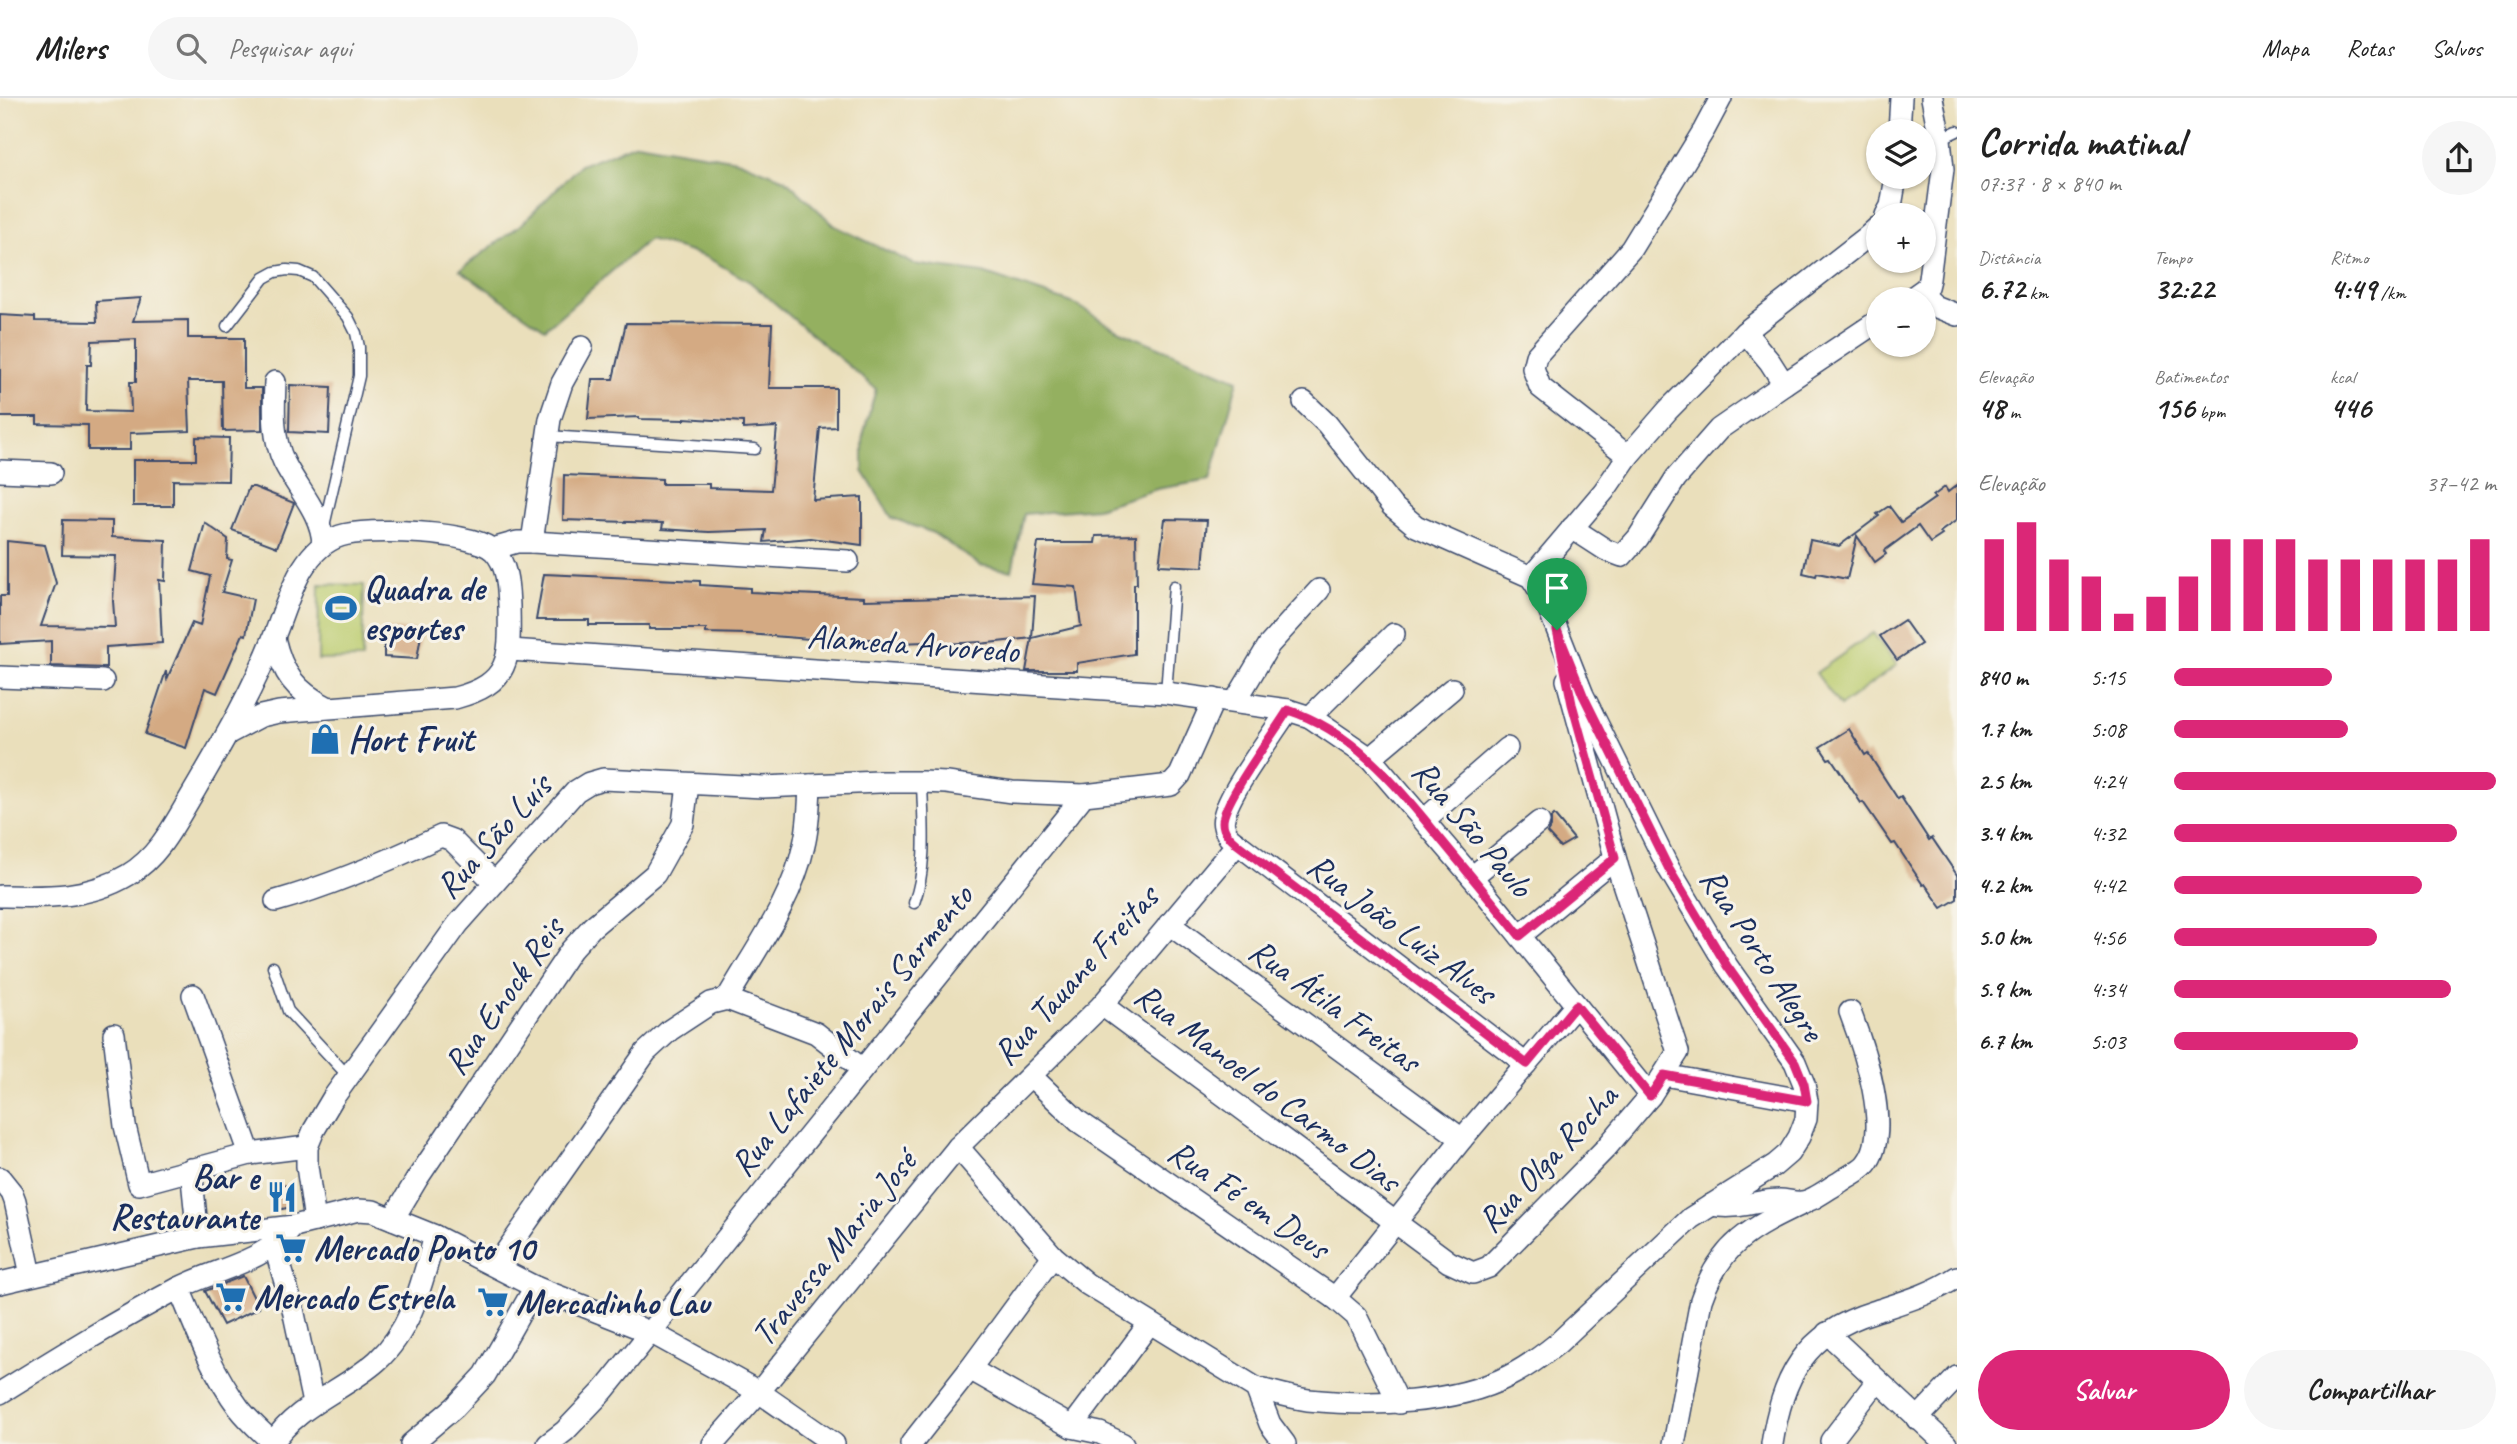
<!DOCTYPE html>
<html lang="pt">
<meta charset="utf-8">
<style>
:root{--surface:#fff;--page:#f6f6f6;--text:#222;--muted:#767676;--line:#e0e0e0;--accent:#db2777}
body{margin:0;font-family:Caveat,sans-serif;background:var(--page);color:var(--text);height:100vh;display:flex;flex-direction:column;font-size:26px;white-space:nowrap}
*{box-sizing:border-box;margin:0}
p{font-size:23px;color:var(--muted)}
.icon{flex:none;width:38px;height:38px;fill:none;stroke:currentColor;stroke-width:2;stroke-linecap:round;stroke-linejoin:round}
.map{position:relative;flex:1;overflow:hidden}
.details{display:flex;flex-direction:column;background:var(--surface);width:560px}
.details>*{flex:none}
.fabs{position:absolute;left:1866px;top:21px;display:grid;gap:14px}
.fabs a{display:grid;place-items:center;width:70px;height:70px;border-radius:50%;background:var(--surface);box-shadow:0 2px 5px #0004;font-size:35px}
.pin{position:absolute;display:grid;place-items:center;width:60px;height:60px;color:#fff;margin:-72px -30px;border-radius:50% 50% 50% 0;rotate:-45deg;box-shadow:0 0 7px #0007}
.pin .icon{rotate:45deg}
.round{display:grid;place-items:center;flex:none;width:74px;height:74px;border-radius:37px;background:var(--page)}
.headline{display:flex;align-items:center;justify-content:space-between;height:119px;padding:0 21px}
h1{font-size:38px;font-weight:600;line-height:52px}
.metrics{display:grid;grid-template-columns:repeat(3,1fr);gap:10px;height:119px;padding:7px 21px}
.metrics div{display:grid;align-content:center}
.metrics b{font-size:30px;font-weight:600}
.metrics small{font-size:19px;font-weight:400}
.metrics p{font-size:19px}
.chart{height:196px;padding:14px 21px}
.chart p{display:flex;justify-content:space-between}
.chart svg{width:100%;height:126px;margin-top:7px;stroke:var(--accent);stroke-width:6}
.action{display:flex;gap:14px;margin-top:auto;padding:14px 21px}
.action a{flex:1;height:80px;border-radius:42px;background:var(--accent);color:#fff;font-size:28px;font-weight:600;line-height:80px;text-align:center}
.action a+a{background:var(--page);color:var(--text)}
ul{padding:0 21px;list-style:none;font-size:23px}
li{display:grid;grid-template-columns:112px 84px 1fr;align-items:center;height:52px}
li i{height:18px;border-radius:9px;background:var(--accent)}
header{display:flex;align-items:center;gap:42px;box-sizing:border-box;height:98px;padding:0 35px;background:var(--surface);border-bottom:2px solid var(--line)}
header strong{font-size:33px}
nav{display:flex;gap:38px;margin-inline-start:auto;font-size:24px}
.search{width:490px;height:63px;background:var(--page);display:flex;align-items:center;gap:18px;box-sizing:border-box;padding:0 24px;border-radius:38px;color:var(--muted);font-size:26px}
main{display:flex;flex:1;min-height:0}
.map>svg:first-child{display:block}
.green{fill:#bbcc6e;stroke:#6b7e66;stroke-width:2}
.forest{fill:#94b061;stroke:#587060;stroke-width:2}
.building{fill:#d4aa83;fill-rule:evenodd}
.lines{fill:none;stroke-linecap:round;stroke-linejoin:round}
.service-casing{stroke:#3a496c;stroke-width:13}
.minor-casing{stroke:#3a496c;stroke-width:24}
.service{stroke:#fff;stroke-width:10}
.minor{stroke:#fff;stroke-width:21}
.route-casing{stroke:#fff;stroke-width:14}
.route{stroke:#db2777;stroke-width:9}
.labels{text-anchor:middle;stroke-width:6;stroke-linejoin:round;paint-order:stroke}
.poi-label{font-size:35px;font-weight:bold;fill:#1b2f5e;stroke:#f7f3e8;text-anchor:start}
.street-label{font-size:35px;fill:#1b2f5e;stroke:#f7f3e8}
</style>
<header>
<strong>Milers</strong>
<div class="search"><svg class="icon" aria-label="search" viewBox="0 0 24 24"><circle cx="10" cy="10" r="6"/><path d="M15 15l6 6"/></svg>Pesquisar aqui</div>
<nav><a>Mapa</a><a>Rotas</a><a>Salvos</a></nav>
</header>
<main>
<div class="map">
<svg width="1957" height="1346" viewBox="0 0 1957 1346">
<rect width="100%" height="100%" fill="#f7f3e8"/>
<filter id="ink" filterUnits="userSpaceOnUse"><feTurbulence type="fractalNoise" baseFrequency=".0143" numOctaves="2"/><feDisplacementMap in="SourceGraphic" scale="14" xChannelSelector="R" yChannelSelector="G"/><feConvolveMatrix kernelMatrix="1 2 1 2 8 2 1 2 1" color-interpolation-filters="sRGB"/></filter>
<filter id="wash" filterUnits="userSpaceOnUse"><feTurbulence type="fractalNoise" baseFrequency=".00686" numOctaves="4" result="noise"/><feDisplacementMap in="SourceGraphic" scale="28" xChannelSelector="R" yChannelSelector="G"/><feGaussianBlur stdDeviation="1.57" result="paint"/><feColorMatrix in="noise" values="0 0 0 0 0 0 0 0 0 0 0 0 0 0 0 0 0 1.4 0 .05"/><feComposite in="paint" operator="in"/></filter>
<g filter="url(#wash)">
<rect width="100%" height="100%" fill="#eadfbb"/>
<g class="green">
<path d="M319,486L364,487L362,561L318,562Z"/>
<path d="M1873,535L1897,567L1840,608L1816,575Z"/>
</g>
<path class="forest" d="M637,45L737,62L785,81L835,128L914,166L983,175L1075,206L1116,231L1238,282L1210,382L1157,391L1097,410L1024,416L1012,473L980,467L933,435L892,420L863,373V338L876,291L750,184L706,159L649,141L545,231L460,172L523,125L580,67Z"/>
<g id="blocks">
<g class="building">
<path d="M141,200L133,223L188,222V240H244V290H262V332L223,333L222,283H188L190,333L130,335V352H88V327L37,326V319H0V217L35,219V223L97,224L96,203ZM136,241V284H130L131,314L86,313L87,267H91L92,243Z"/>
<path d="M626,225L772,226L769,290H836V329L820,330L813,402L862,399V447L811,440L764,444L766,432L709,434L662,431L663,425L563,422L564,377L662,381V386H709V390L771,392L777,329L743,331V324L685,320V322L639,321V319L588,321L592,281H613Z"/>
<path d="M290,287L331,289L329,336L289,334Z"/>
<path d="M196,339L229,340L228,383L173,382V408H133V362H196Z"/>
<path d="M1957,387V422L1940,434L1942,437L1930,445L1918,428L1884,453L1886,456L1875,464L1857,438L1847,481L1817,475L1816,478L1803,475L1810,442L1839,448L1879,418L1877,416L1889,408L1901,424L1935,400L1933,398L1945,389L1948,394Z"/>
<path d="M249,389H254L294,405L277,449L232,432Z"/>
<path d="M1165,421L1207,422L1203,469L1159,467Z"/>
<path d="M63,422L112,423V439L166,442L165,483L159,482L162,545L106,549V570L51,568V543L0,546V498H7V443L45,447L56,485L41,528L115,529L113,503L116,458L62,457Z"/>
<path d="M205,425L228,441L227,461L232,462L222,494L253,501L246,537L243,536L217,595L205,590L186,650L145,636L166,573L167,581L192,525L200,528L210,478L192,473Z"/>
<path d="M1136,437L1137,486H1134V556L1077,565V573H1026L1032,540L1081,528L1076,489L1032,486L1038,445H1095L1096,438Z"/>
<path d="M544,476L700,483V487L750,490V494L864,499V502L1035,498L1032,540L979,546L980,544L924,547V544L873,546V541H810L748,536L706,535V531H649V527H589V522H536Z"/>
<path d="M1904,522L1921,546L1897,562L1880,538Z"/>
<path d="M422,531L417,561L384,559V532Z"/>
<path d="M1849,631L1865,657L1868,655L1898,701L1901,699L1929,742L1932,740L1957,777V801L1942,810L1925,786L1923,787L1895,745L1892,746L1863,704L1861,705L1831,660L1828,661L1820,649Z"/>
<path d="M1554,717L1574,741L1560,749L1547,735L1551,729V720Z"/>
<path d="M279,1087L288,1088L292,1109L277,1112L273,1090Z"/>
<path d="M243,1178L259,1210L223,1227L205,1193Z"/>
</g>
</g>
</g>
<g filter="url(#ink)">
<use href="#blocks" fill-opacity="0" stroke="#3a496c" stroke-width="2"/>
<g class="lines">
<defs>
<g id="service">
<path d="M1940,41L1957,33"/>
<path d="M227,228L264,180L275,174L287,172L299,173L313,179L348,219L356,235L359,249V278L324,428"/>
<path d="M547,338L755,351"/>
<path d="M1166,595L1174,488"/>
<path d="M914,805C928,766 923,725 922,684"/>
<path d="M273,869L288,913L349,979"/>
</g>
<g id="minor">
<path d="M1899,33L1901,0"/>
<path d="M1886,117L1891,108L1896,79"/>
<path d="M1920,195L1934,208L1957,217"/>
<path d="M1910,201L1927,189L1929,181L1943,71L1940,41L1932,0"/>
<path d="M1745,234L1867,139L1878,129"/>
<path d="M275,284C274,311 272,339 284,364C297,391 322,415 323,446"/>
<path d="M1628,358L1540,289L1533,270L1536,258L1631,151L1704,32L1721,0"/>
<path d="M0,373L51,375"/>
<path d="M1572,430L1606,452L1622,458L1638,440L1676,380L1719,331L1784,286"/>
<path d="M532,444L550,321L562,285L582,249"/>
<path d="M492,451L517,444H532L848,463"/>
<path d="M1531,479L1604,393L1628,358L1668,312L1745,234L1770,264L1784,286L1878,223"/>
<path d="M274,540C282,575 295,593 327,609"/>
<path d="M510,552L1166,595L1288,612L1310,619L1370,660L1472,779L1650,998"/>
<path d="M0,579L103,583"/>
<path d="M1235,604L1269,547L1319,492"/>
<path d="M1288,612C1273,636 1228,695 1224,719C1222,727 1225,732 1229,739L1526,966"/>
<path d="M1310,619L1394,536"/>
<path d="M1370,660L1452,591"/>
<path d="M1424,722L1507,650"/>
<path d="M1472,779L1539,724"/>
<path d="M0,798C45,799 88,801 128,777C159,759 175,725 193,695C224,642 255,589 277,531C290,497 302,451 340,438C366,429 475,433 494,453C508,468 508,489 509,508C510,559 512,585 455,600L279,614L261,618L229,635"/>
<path d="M276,803C333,787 388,763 441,738L452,742L494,784"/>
<path d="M1169,826L1462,1041"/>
<path d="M1520,838L1615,760"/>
<path d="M193,897L250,1056"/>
<path d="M727,901C755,852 792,803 804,747C809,727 809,707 810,687"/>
<path d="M1102,907L1449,1164L1473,1175L1489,1169L1606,1050L1650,998L1678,954L1618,770L1567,582"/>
<path d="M114,936L125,1028L139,1086L250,1056L307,1049"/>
<path d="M1664,977L1807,1003"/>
<path d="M1031,978L1078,1023L1335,1200L1356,1218L1399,1305"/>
<path d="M958,1049L1053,1158L1087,1186L1256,1290L1270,1326L1285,1346"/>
<path d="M191,1071L198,1139"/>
<path d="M0,1080L12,1095L15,1103L31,1177"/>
<path d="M1711,1107C1740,1112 1755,1102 1780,1102C1787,1102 1795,1105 1802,1104C1813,1103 1829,1090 1840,1084C1848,1078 1860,1073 1866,1066C1893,1034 1863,948 1850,914"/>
<path d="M393,1121L417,1081L571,852L592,829L655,776L683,726L688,686"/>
<path d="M315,1123L307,1068V1049L314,1032L333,1000L458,826L576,693L589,685L603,681L763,689L879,684H922L947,685L1012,694L1084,697"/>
<path d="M274,1146L293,1211L313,1305"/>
<path d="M496,1168L646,954L670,932L711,905L727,901L816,935L861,970"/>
<path d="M0,1185L198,1139L294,1128L358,1112L373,1113L435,1138L535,1189L652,1235L759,1294L834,1346"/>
<path d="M179,1190C196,1231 212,1274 239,1310C249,1323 262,1334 273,1345"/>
<path d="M1335,1200L1462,1041L1576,907"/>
<path d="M1827,1235L1946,1346"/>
<path d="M970,1271L1072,1329L1100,1335L1123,1346"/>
<path d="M1256,1290C1273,1294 1291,1300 1308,1302C1370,1308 1453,1307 1509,1278C1527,1269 1542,1258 1558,1245L1691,1120L1775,1067L1789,1055L1799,1039L1806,1021L1807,1003L1804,986L1795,964L1727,868L1669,771L1583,597L1545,501L1531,479L1416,428L1392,408L1327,326L1304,304"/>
<path d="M0,1295C58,1259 116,1223 177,1191C217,1170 262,1166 294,1128"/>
<path d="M1917,1321L1957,1279"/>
<path d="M1072,1329L1149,1226"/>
<path d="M1831,1343L1877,1283"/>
<path d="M272,1346C297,1307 343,1293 377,1263C413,1230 422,1183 435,1138"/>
<path d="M411,1346L455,1309L485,1277L535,1189"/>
<path d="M548,1346L565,1333L604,1292L1084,697L1171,687L1180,677L1214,601"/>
<path d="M713,1346L759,1294L958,1049L1102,907L1237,746"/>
<path d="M911,1346L970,1271L1053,1158"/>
<path d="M1674,1346L1701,1202C1721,1144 1752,1130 1804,1105"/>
<path d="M1772,1346C1782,1279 1805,1235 1873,1214C1903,1204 1930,1197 1957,1179"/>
</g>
</defs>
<use href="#service" class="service-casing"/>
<use href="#minor" class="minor-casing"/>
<use href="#service" class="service"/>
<use href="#minor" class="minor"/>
</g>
</g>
<g class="lines" filter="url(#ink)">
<defs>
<path id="route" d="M1557,532L1583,597L1669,771L1727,868L1795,964L1804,986L1807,1003L1664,977L1650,998L1576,907L1527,966L1237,746C1230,740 1223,734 1223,724C1223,703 1275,634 1288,612C1353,633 1396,687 1438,738C1465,771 1493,804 1520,838L1615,760L1572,606Z"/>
</defs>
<use href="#route" class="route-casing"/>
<use href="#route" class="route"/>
</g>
<defs>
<symbol id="stadium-bare" viewBox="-9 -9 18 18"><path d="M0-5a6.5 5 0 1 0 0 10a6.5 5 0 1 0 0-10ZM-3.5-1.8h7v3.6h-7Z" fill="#1f6fb2" stroke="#f7f3e8" stroke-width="2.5" paint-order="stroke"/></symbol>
<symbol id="shop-bare" viewBox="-9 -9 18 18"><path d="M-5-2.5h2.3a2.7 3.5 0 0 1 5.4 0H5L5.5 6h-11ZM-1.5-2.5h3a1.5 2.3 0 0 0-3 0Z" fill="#1f6fb2" stroke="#f7f3e8" stroke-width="2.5" paint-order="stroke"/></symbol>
<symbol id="restaurant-bare" viewBox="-9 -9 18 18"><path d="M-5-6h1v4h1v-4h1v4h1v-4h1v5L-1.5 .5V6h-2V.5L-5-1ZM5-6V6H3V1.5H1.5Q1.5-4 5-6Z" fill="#1f6fb2" stroke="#f7f3e8" stroke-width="2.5" paint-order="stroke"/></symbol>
<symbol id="supermarket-bare" viewBox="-9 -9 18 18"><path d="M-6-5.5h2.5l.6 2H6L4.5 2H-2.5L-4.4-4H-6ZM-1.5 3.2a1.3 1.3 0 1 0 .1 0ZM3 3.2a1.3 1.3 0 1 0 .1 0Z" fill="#1f6fb2" stroke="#f7f3e8" stroke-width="2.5" paint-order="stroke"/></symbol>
</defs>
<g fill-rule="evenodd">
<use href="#stadium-bare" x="319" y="488" width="44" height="44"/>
<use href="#shop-bare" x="303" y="619" width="44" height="44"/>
<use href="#restaurant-bare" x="260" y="1077" width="44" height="44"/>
<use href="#supermarket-bare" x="269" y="1128" width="44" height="44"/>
<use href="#supermarket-bare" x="209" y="1177" width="44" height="44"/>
<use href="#supermarket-bare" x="471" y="1182" width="44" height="44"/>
</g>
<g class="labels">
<g class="poi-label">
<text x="364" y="502">Quadra de<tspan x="364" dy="40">esportes</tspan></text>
<text x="348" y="653">Hort Fruit</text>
<text x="259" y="1091" text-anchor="end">Bar e<tspan x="259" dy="40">Restaurante</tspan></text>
<text x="314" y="1162">Mercado Ponto 10</text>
<text x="254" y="1211">Mercado Estrela</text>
<text x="516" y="1216">Mercadinho Lau</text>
</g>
<g class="street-label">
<text transform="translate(913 545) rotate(4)" y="12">Alameda Arvoredo</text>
<text transform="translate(1473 730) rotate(50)" y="12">Rua São Paulo</text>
<text transform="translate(493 738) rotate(-48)" y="12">Rua São Luís</text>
<text transform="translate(1402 830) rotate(37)" y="12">Rua João Luiz Alves</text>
<text transform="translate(1763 856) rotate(57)" y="12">Rua Porto Alegre</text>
<text transform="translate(1075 877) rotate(-48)" y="12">Rua Tauane Freitas</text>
<text transform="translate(503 898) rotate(-55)" y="12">Rua Enock Reis</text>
<text transform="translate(1335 907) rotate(36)" y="12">Rua Átila Freitas</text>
<text transform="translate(851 932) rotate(-51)" y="12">Rua Lafaiete Morais Sarmento</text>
<text transform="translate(1268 989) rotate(37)" y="12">Rua Manoel do Carmo Dias</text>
<text transform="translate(1547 1060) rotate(-47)" y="12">Rua Olga Rocha</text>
<text transform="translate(1249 1101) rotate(34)" y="12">Rua Fé em Deus</text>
<text transform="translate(833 1150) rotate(-51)" y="12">Travessa Maria José</text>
</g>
</g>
</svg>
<div class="fabs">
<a><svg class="icon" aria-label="layers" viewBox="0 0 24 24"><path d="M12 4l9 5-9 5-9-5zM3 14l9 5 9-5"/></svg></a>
<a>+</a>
<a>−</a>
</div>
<div class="pin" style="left:1557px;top:532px;background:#1e9e55"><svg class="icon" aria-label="arrive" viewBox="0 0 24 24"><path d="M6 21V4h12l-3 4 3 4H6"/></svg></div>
</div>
<section class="details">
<div class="headline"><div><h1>Corrida matinal</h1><p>07:37 · 8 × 840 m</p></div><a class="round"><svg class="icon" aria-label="share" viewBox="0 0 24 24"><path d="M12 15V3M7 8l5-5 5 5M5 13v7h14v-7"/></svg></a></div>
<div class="metrics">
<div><p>Distância</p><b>6.72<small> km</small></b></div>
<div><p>Tempo</p><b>32:22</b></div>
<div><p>Ritmo</p><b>4:49<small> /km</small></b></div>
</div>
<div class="metrics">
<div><p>Elevação</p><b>48<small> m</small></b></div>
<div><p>Batimentos</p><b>156<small> bpm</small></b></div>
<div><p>kcal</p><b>446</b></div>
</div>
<div class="chart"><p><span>Elevação</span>37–42 m</p>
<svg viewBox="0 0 160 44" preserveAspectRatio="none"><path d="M5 44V12M15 44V6M25 44V19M35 44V25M45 44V38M55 44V32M65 44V25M75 44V12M85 44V12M95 44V12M105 44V19M115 44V19M125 44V19M135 44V19M145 44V19M155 44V12"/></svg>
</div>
<ul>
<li><b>840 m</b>5:15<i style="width:49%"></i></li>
<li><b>1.7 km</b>5:08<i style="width:54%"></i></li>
<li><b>2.5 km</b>4:24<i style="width:100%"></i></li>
<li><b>3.4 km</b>4:32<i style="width:88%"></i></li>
<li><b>4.2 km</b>4:42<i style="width:77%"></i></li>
<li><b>5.0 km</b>4:56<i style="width:63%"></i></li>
<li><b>5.9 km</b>4:34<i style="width:86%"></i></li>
<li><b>6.7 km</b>5:03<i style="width:57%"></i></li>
</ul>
<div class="action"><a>Salvar</a><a>Compartilhar</a></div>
</section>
</main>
